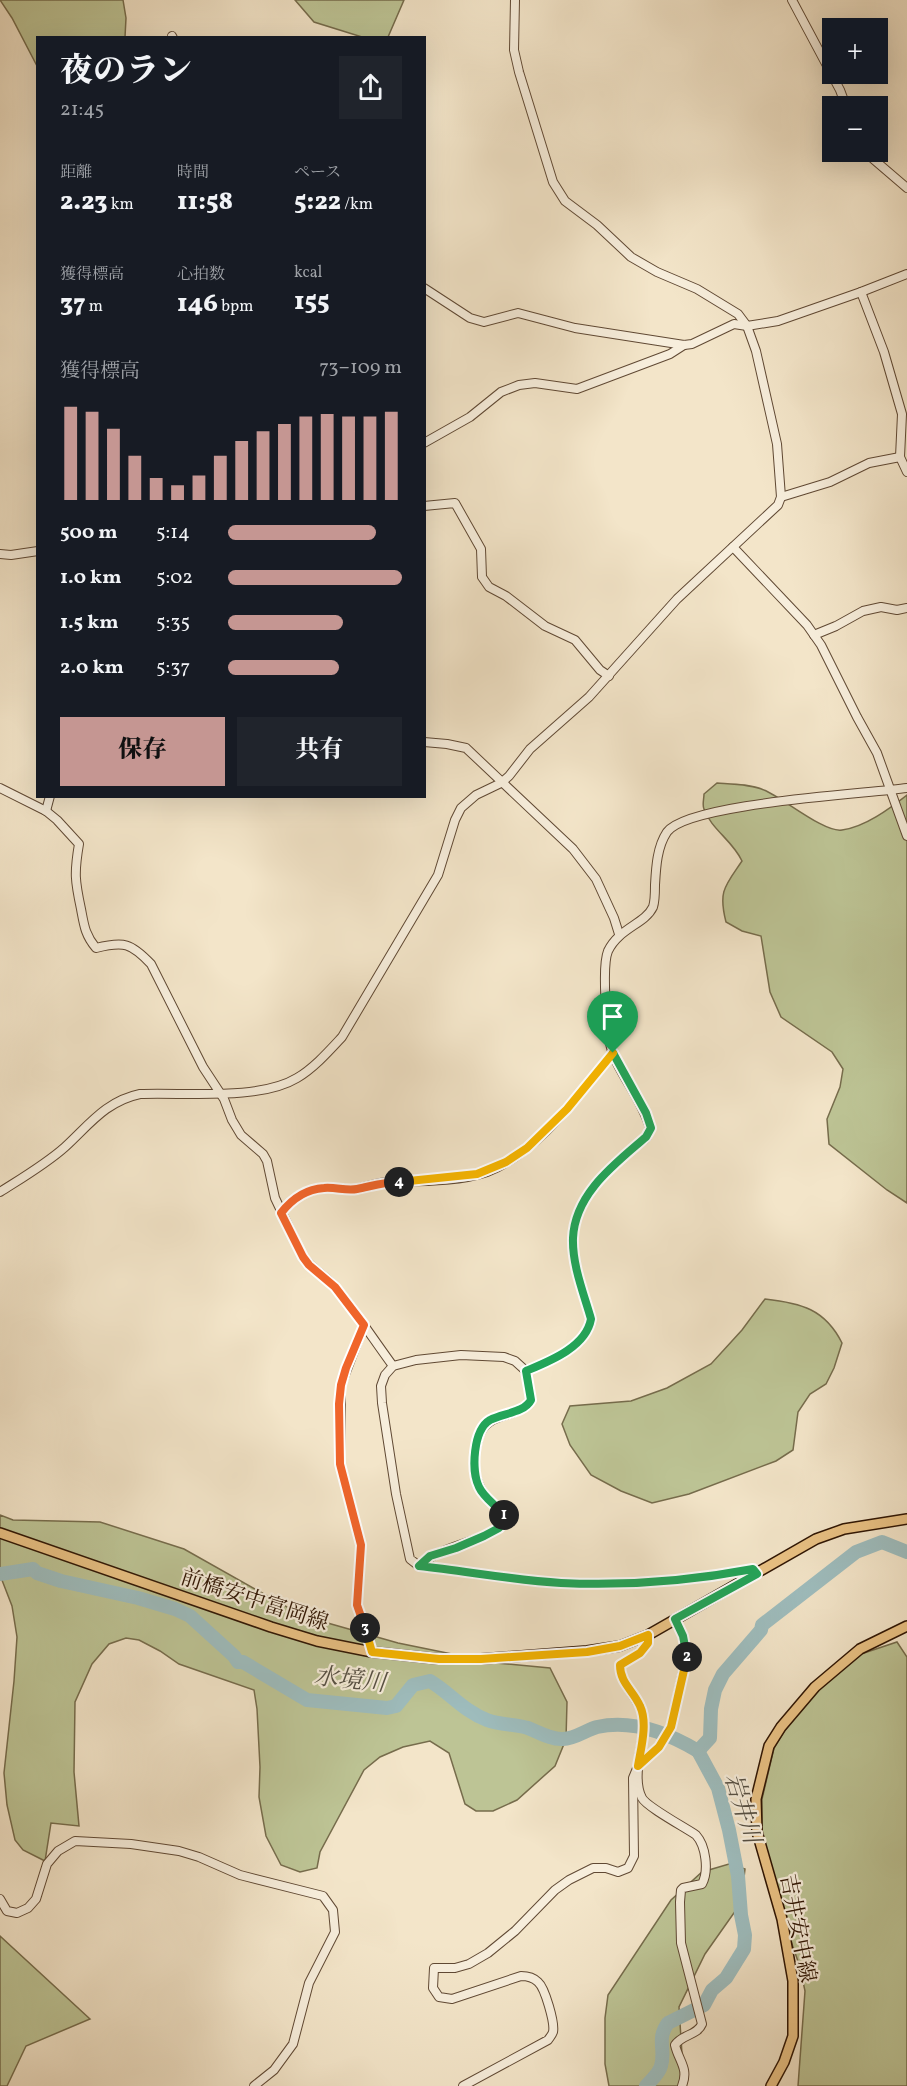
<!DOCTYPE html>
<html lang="ja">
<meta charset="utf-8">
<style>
:root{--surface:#171b24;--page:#20242c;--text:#f1f3f6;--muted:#9ea1a6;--accent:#c59692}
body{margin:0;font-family:Vollkorn,"Noto Serif JP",serif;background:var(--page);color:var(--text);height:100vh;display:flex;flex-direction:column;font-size:22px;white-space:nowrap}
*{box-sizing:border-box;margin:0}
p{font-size:20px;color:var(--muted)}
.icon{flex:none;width:33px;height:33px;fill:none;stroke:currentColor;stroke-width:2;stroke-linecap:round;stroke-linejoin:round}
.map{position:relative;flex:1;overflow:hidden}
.drawer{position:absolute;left:36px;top:36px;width:390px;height:762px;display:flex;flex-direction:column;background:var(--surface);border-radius:0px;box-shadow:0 6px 24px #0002}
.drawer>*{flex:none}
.fabs{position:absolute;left:822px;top:18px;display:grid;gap:12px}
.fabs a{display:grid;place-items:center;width:66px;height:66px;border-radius:0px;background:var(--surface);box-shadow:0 6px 24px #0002;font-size:30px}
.pin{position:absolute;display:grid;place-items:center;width:51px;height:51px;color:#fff;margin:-62px -26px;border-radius:50% 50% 50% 0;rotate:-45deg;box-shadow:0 0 6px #0007}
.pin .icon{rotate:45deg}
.km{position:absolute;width:30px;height:30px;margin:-15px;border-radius:50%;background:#222;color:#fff;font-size:16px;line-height:30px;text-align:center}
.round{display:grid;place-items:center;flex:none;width:63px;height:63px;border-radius:0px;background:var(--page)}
.headline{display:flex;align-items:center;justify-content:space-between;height:102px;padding:0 24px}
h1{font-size:33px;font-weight:800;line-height:45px}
.metrics{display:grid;grid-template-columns:repeat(3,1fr);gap:9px;height:102px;padding:6px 24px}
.metrics div{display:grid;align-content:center}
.metrics b{font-size:26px;font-weight:800}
.metrics small{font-size:16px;font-weight:400}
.metrics p{font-size:16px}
.chart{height:168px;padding:12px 24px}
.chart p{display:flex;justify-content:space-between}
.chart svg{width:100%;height:108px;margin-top:6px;stroke:var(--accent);stroke-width:6}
.action{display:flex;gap:12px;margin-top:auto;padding:12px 24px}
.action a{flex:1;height:69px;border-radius:0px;background:var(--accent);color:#111;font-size:24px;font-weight:800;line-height:69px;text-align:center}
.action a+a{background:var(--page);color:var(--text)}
ul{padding:0 24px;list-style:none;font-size:20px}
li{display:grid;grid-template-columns:96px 72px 1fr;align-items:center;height:45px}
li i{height:15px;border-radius:8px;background:var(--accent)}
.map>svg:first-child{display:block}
.green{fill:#bdc495;stroke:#766c4c;stroke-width:1.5}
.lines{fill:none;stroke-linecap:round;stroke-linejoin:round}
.river{stroke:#9ebdbe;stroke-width:14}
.minor-casing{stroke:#604934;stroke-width:10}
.major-casing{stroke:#2f1503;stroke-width:12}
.minor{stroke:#f7eedc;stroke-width:8}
.major{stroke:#eac284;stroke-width:9}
.split-1-casing{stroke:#fff;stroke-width:12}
.split-2-casing{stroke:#fff;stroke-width:12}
.split-3-casing{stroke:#fff;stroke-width:12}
.split-4-casing{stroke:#fff;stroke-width:12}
.split-5-casing{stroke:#fff;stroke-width:12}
.split-1{stroke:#22a559;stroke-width:8}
.split-2{stroke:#22a559;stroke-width:8}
.split-3{stroke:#f5b400;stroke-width:8}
.split-4{stroke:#f0652b;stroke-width:8}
.split-5{stroke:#f5b400;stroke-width:8}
.labels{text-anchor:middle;stroke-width:4.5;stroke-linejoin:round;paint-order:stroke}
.street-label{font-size:22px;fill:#2f1503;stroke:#f7eedc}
.water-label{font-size:24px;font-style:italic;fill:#565044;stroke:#f7eedc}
</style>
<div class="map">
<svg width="907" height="2086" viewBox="0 0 907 2086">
<rect width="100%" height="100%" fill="#f3e5c9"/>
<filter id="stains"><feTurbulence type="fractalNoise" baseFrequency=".00333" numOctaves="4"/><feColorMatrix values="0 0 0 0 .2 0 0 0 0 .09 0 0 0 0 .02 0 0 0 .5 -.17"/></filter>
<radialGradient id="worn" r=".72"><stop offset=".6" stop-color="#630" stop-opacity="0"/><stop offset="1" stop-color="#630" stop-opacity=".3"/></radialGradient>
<g class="green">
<path d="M0,0H123L126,18L125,37L38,38L37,66L12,18Z"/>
<path d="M295,0H404L388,37H362L314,22Z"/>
<path d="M717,783C732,784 750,784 764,790C782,797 824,833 842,830C865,827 889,809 907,795V1203L887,1190L829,1144L827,1119L840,1087L843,1069L832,1052L781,1017L770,992L761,936L742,931L726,922C718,891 725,886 742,861C733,841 711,829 704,809C702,805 704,799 704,794Z"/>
<path d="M765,1299C801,1303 825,1309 842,1343L834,1368L826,1384L810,1394L798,1412L793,1450L776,1461L689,1494L652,1503L621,1491L591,1475L570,1445L562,1424L570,1406L631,1401L667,1388L711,1364L742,1330Z"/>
<path d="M0,1515L13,1520L100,1522L184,1549L303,1616L398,1643L496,1663L550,1668L567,1702L566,1739L555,1766L517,1800L493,1811H476L465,1804L449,1753L430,1741L403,1747L380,1757L364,1770L320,1852L317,1868L300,1872L281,1865L266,1836L259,1797L260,1767L257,1709L254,1690L179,1664L160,1651L139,1640L126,1638L109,1644L92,1664L75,1702L74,1772L79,1826L51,1823L45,1861L23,1850L15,1840L7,1805L4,1773L14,1681L17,1637L12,1606L0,1575Z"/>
<path d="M897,1642L907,1657V2086H798L805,1991L800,1967L787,1930L762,1833V1799L774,1748L785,1730L816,1691L861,1654Z"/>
<path d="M729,1864L745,1869L741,1903L705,1954L679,2007L684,2086H609L605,2064V2018L608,1995L671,1900L702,1872Z"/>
<path d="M0,1936L90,2019L26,2046L7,2086H0Z"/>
</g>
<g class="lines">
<g class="river">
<path d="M0,1574L33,1569L37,1573L61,1581L138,1598L175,1609L190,1616L234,1656L238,1662H243L307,1700L387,1708L396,1706L413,1685L430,1681C450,1693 465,1712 487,1720C500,1725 515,1724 528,1728C538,1732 552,1740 563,1739C575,1739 586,1730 597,1727C633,1719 668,1733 698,1751"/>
<path d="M698,1751L710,1738L711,1709L715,1690L723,1674L761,1630L762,1625L856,1552L882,1542L907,1552"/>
<path d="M646,2086C651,2080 659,2074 661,2066C666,2050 656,2039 668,2023L704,2005L712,1990L726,1978L744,1949L745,1935L741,1915L738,1876L729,1830L718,1788L698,1751"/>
</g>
<defs>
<g id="minor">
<path d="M792,0L840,90L846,106"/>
<path d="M172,36L173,38"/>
<path d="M865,152L907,188"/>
<path d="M424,288L470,318L484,322L518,313L575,328L684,345L692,344L734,324L747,326L778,321L861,292L907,274"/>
<path d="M861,292L884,352L902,414L900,457L907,472"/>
<path d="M424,443L470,417L501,392L519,385L535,383L577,389L670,354L684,345"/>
<path d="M781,497L830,482L869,463L900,457"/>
<path d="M424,506L455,503L481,549L482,577L489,587L506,596L545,626L575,640L600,670L609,676"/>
<path d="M733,547L807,625L821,645L857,717L877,753L907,836"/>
<path d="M0,554L11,555L38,551"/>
<path d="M814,635L836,626L863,611L881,607L897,610L907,608"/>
<path d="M424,742L447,744L466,748L573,849L596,879L614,918L619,934"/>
<path d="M0,788L46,811L57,820L79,844C74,873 75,881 81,909C84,925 85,935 96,948C124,941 131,943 151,964L203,1067L224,1099L232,1120L241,1135L263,1154L267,1161L275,1198L303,1257C313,1270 327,1277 337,1289C357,1314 374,1340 393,1366"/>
<path d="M46,811L50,796"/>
<path d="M0,1192C22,1178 46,1164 65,1147C89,1125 106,1101 140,1094C184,1092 259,1101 297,1078C314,1068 329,1051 342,1037L438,875L455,820L461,808L476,795L501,783L509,776L530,749L589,697L677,599L778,505L781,497L777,444L756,351L747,326L738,314L697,289L657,272L631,257L597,225L565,201L553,182L519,72L514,50L515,0"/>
<path d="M281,1213C292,1199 305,1190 323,1188C334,1187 345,1190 355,1189C366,1187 376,1183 387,1182C416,1181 459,1182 487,1172C538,1153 579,1094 613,1053"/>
<path d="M364,1325L341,1385L340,1464L361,1545L357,1605L372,1652"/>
<path d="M526,1371C551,1361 586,1347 591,1319C584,1294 572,1265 573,1238C575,1193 615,1163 647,1137L650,1128C643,1104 628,1085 617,1063C605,1039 606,1014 605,987C605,977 604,961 608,951C619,928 645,924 653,907C655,901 655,892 655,885C656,867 657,847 667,832C688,803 866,794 907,788"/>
<path d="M419,1566C442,1545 478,1544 503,1525L505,1521C504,1510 493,1505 486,1497C473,1481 472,1458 478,1439C486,1409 519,1420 531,1400L526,1371L515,1361L504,1357L461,1355L416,1360L393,1366L385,1375L381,1386L382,1403L396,1494L410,1559L419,1566C466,1571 513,1580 561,1583C625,1586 690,1581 753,1569L757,1574"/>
<path d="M648,1635V1643L640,1652L620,1665C620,1685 638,1696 643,1715C646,1725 642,1741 640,1752C638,1766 635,1785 642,1798C647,1807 686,1828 696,1835C706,1846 709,1871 702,1884L683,1888L681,1890L680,1902L681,1943L702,2024C697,2036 682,2034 675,2045C679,2062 689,2068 682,2086"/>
<path d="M0,1899L7,1911L17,1913L28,1908L36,1899L47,1864L58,1851L75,1841L131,1844L179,1851L199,1857L240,1875L323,1896L333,1910L335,1932L309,1983L293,2044L274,2070L254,2086"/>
<path d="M463,2086L548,2040C550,2037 552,2035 553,2032C555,2023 545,1988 538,1982C533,1977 528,1976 521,1976L452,1999L439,1997L433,1988L434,1968H455L469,1964L488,1953L515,1931L555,1890L569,1880L593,1868H606L618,1872L628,1868L634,1856L633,1778L638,1766L659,1747L671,1727L687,1653L683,1636L675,1619"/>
</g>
<g id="major">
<path d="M0,1533L271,1627L317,1641L372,1652L439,1659H481L587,1651L620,1646L648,1635L816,1539L844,1529L907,1519"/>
<path d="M771,2086L784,2062L793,2036V1981L782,1919L757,1832L756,1799L769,1746L781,1727L815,1687L860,1649L907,1626"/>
</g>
</defs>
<use href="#minor" class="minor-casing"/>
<use href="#major" class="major-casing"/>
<use href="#minor" class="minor"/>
<use href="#major" class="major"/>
</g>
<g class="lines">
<defs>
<path id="split-1" d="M504,1515C496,1505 484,1498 479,1487C471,1471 473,1430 490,1420C503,1413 524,1413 531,1400L526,1371C550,1361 586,1347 591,1319C584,1294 572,1265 573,1238C575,1193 615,1164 646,1137L651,1128L646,1113L613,1053"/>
<path id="split-2" d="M504,1515L505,1521L499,1528L484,1536L456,1548L430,1556L419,1566C466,1571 513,1580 561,1583C625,1586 690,1581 753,1569L757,1574L675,1619L683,1636L687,1657"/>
<path id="split-3" d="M365,1628L372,1652L439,1659H481L587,1652L620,1646L648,1635V1643L640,1653L620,1665C620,1683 633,1690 640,1706C648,1723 641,1748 638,1766L659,1747L671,1727L687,1657"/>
<path id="split-4" d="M365,1628L357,1605L361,1545L340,1464L339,1404L341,1385L346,1368L364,1325L335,1287L309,1265L303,1257L281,1213C292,1199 306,1189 324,1188C336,1187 346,1191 357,1189C372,1186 384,1182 399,1182"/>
<path id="split-5" d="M399,1182L477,1174L506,1162L527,1148L567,1109L613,1053"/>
</defs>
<use href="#split-1" class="split-1-casing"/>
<use href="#split-2" class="split-2-casing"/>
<use href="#split-3" class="split-3-casing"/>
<use href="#split-4" class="split-4-casing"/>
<use href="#split-5" class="split-5-casing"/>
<use href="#split-1" class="split-1"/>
<use href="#split-2" class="split-2"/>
<use href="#split-3" class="split-3"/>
<use href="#split-4" class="split-4"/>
<use href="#split-5" class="split-5"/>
</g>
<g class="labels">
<g class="street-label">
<text transform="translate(255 1599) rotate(18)" y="8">前橋安中富岡線</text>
<text transform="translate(799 1928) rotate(79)" y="8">吉井安中線</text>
</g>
<g class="water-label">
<text transform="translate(350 1679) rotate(6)" y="8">水境川</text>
<text transform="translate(743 1808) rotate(73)" y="8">岩井川</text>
</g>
</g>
<rect width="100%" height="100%" filter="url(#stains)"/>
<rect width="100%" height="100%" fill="url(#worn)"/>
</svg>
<div class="fabs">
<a>+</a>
<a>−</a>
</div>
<div class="pin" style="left:613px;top:1053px;background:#1e9e55"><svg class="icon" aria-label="arrive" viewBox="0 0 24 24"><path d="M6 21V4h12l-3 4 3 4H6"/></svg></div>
<b class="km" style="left:504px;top:1515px">1</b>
<b class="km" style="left:687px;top:1657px">2</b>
<b class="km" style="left:365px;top:1628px">3</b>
<b class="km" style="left:399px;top:1182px">4</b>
<section class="drawer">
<div class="headline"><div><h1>夜のラン</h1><p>21:45</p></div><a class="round"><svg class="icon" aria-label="share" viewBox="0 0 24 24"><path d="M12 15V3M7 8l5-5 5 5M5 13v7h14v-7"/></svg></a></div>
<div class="metrics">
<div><p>距離</p><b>2.23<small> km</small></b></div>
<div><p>時間</p><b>11:58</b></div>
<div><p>ペース</p><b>5:22<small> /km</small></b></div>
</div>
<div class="metrics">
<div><p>獲得標高</p><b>37<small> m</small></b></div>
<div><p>心拍数</p><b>146<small> bpm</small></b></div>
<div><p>kcal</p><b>155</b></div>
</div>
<div class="chart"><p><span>獲得標高</span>73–109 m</p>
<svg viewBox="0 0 160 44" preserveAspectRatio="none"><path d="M5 44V6M15 44V8M25 44V15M35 44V26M45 44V35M55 44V38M65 44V34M75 44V26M85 44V20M95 44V16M105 44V13M115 44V10M125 44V9M135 44V10M145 44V10M155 44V8"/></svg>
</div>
<ul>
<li><b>500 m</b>5:14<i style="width:85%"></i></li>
<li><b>1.0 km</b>5:02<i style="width:100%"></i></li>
<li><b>1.5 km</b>5:35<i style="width:66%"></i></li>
<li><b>2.0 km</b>5:37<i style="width:64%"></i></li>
</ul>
<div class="action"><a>保存</a><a>共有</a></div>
</section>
</div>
